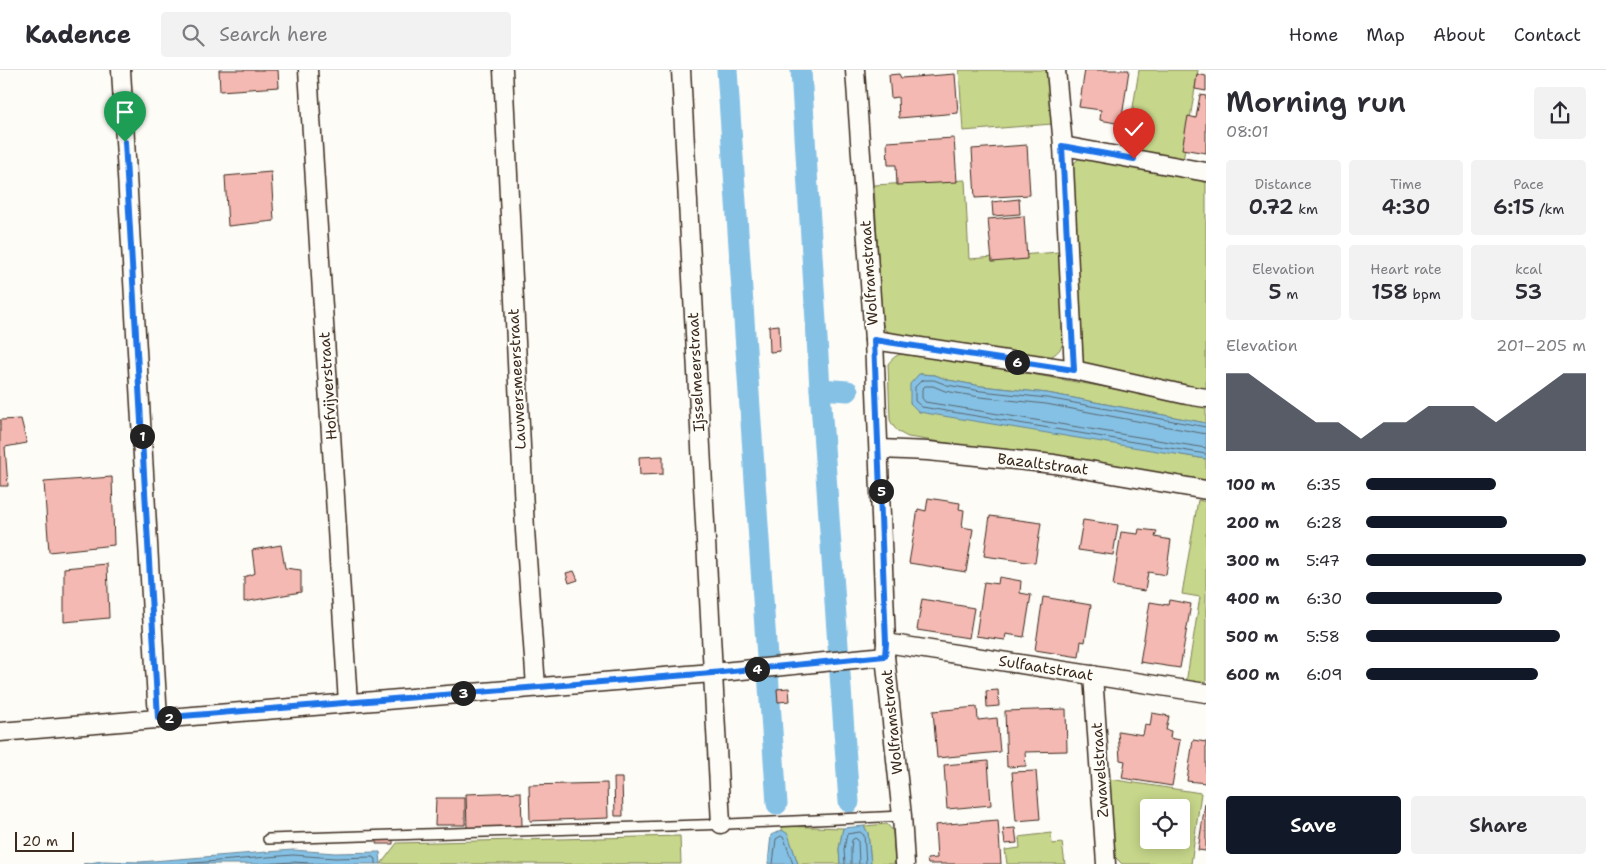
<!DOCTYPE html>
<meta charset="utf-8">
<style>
:root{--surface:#fff;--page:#f2f2f3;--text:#2b2b33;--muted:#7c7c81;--line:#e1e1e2;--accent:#111827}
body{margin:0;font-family:"Shantell Sans",sans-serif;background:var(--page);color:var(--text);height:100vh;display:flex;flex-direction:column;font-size:19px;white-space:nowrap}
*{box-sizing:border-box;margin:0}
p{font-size:16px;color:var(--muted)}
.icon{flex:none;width:28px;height:28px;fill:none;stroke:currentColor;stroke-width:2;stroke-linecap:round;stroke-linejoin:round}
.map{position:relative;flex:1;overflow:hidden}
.side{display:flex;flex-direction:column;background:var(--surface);width:400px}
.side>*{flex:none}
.buttons{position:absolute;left:1140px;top:729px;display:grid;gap:10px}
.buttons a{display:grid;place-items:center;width:50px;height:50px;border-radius:5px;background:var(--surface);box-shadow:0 2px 12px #0003;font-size:25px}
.scale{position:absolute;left:15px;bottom:12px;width:59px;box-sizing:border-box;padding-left:5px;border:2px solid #3b2a1e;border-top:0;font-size:14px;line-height:18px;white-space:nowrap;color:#3b2a1e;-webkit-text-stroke:4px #fdfcf7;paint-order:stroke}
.pin{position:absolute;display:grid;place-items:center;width:42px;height:42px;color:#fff;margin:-51px -21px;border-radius:50% 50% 50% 0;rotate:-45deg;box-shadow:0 0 5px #0007}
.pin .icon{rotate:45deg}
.km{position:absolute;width:25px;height:25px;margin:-12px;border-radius:50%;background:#222;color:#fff;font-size:14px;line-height:25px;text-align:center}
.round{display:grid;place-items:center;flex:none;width:52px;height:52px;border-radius:5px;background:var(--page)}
.summary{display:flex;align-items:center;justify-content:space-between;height:85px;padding:0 20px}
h1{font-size:28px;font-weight:600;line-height:38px}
.stats{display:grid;grid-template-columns:repeat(3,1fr);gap:8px;height:85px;padding:5px 20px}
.stats div{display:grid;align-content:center;border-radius:5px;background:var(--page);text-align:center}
.stats b{font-size:21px;font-weight:600}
.stats small{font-size:14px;font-weight:400}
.stats p{font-size:14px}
.chart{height:140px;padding:10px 20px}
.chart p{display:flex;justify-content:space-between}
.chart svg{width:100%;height:90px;margin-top:5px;fill:var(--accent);opacity:.7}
.button{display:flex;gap:10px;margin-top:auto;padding:10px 20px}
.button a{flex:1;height:58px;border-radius:5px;background:var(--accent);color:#fff;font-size:20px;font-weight:600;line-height:58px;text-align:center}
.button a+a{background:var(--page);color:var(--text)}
ul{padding:0 20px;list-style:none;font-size:16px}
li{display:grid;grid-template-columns:80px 60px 1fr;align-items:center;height:38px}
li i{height:12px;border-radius:6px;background:var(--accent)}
header{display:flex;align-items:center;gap:30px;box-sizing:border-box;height:70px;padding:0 25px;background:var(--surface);border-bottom:1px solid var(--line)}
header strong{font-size:24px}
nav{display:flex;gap:28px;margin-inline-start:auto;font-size:18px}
.search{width:350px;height:45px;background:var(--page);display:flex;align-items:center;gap:12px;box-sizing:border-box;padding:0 18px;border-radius:5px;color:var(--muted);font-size:19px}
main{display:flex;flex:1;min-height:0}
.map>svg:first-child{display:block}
.green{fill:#c6d68a;stroke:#808054;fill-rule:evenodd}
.water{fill:#85c1e5;stroke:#678595}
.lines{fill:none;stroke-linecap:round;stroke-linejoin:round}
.shore{stroke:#59666e;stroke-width:1}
.canal{stroke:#85c1e5;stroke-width:21}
.building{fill:#f4b9b2;stroke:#3b2a1e}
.service-casing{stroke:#3b2a1e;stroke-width:12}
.minor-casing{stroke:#3b2a1e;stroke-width:21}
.service{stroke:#fdfcf7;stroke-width:9}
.minor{stroke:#fdfcf7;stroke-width:18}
.route-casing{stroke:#fff;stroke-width:10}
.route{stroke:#1a73e8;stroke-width:6}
.labels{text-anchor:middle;stroke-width:4;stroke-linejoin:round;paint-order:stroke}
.street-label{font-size:15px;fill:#3b2a1e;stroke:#fdfcf7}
</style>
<header>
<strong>Kadence</strong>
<div class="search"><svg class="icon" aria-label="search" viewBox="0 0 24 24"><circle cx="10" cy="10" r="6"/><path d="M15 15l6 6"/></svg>Search here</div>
<nav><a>Home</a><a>Map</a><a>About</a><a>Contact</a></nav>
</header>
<main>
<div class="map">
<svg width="1206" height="794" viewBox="0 0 1206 794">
<rect width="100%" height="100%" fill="#fdfcf7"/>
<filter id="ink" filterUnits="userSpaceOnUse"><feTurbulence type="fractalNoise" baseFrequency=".02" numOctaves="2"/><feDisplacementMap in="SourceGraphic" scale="10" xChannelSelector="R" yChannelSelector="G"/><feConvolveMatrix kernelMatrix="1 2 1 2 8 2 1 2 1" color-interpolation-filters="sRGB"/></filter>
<g filter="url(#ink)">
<g class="green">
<path d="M959,0H1048L1052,54L963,61Z"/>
<path d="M1139,0H1198L1183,91L1126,81Z"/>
<path d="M1083,85L1206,106V320L1152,312L1088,297L1079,290L1070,102L1075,92Z"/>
<path d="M965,110L969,189L1059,182L1065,267C1062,278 1059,283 1048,288L893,265L885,260L882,253L874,115Z"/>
<path d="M907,282L1206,335V353L1047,323L981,316L948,310L935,305L920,304L1177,384L1206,389V413L908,367C899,363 894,359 890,350L888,294C893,287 898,284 907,282Z"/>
<path d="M1198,430L1206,432V616L1186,613L1200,527L1182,524Z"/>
<path d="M1109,709L1201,723L1191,794H1122L1113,785ZM1149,738H1181V770H1149Z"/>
<path d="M887,754L893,761L895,794H871L868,763L864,756Z"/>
<path d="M782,756L843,758L839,779L840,794H798L788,765L782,760Z"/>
<path d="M1051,763L1052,774L1062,773L1065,794H1007L1005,780L1020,778L1019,767Z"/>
<path d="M680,766L681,794H381L397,773Z"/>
</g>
<g class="water">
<path d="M919,304L935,305L948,310L981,316L1047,323L1206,353V389L919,342L910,333V314Z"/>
<path d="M864,756L868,763L871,794H840L839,779L843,758Z"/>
<path d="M782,760L788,764L798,794H768L771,765Z"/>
<path d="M293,780L335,783L380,782L381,794H83L102,791L140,792Z"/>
</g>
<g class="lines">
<g class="shore">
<path d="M1206,357L1047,328L981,321L947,315L934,310H922L915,317V331L922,337L1206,384"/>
<path d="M1206,364L1046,334L980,327L945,321L933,316H925L922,319V328L925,332L1206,378"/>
<path d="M181,794L293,785L335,788L373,787L376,789V794"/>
<path d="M262,794L293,792L328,794"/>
<path d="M773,794L776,769L781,766L784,768L793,794"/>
<path d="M845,794L844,779L847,764L860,762L864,765L866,794"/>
<path d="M851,794V779L852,770L855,768L858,770L859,794"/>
</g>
<g class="canal">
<path d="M727,0L777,734"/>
<path d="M801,0L820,319L849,732"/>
<path d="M820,319L848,321"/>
</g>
</g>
<g class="building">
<path d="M219,0H278L279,17L220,21Z"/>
<path d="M1085,0H1129L1121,54L1100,50L1101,40L1079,37Z"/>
<path d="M899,4L901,8L955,4L958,43L899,48L898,27L891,28L889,5Z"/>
<path d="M1197,4L1206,6V21L1195,19Z"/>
<path d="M1200,25L1206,26V83L1182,79L1188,46L1196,48Z"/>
<path d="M954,68L957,112L897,115L896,95H888L887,72Z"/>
<path d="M1027,75L1030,125L975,128L972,79Z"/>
<path d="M271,102L274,151L228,156L225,106Z"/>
<path d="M1019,129L1020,144L993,146L992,132Z"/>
<path d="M1024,146L1027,189L992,192L988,149Z"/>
<path d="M779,255L780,281L770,282L769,256Z"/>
<path d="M21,349L27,373L5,377L8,416H0V350Z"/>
<path d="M663,386V404L640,405L639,387Z"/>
<path d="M112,407L114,475L49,482L44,412Z"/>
<path d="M928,428L960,433L959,439L964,440L962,457L973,459L966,502L909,493L918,439L926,441Z"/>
<path d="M990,446L1041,453L1035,493L984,486Z"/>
<path d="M1083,450L1118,455L1113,485L1078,480Z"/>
<path d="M1139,459L1157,461L1155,467L1171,470L1166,505L1148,502L1145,521L1113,516L1121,462L1138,464Z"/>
<path d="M281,475L285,498L301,500V522L244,532V507L255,503L252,480Z"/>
<path d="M107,494L109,548L64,552V498Z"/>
<path d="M574,501L578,510L569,513L566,503Z"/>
<path d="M999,507L1021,511L1020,523L1031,525L1024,567L1006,564L1005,570L976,566L984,512L998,514Z"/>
<path d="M1043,527L1091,535L1085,572L1081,571L1079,587L1035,580Z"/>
<path d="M922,529L974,538L969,568L917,560Z"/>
<path d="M1169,530L1191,534L1180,598L1140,592L1150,532L1168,535Z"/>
<path d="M789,618L790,631L778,632L777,619Z"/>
<path d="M998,620L999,636L987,637L986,621Z"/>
<path d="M977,637L978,650L997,648L1000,682L937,688L933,641Z"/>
<path d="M1066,639L1067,681L1025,682L1026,696L1007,697L1005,641Z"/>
<path d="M1152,643L1169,646L1166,660L1171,661L1170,668L1180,670L1172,716L1122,708L1125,691L1120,690L1118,661L1143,665L1145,654L1150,656Z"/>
<path d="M1193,670L1206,672V713L1187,711Z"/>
<path d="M988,691L991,735L947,739L944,695Z"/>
<path d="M1036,701L1040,749L1016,751L1012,702Z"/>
<path d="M614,708H622L623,746H615Z"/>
<path d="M607,713L608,748L530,751L529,715Z"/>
<path d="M521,722L522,756L467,758L466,724Z"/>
<path d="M436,728H465V755H435Z"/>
<path d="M1205,734H1206V781L1198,780Z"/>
<path d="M998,750L1001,794H928L927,789L937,788L935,755Z"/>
<path d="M1015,758L1017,773L1005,774L1003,759Z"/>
<path d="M377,766L393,767V774H376Z"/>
</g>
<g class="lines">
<defs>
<path id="service" d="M268,769L729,754L902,746"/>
<g id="minor">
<path d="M121,0L158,649"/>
<path d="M308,0L348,633"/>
<path d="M503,0L525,460L536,617"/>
<path d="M681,0L721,754"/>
<path d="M855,0L874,270L886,573L885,586L902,746L905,794"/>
<path d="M1056,0L1063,76L1074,300"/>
<path d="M1063,76L1206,102"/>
<path d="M874,270L1074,300L1187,325L1206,328"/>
<path d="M880,379L928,381L1054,394L1206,420"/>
<path d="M886,573L1206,623"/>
<path d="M1093,605L1106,794"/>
<path d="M0,662L712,603L885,586"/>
</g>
</defs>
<use href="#service" class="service-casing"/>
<use href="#minor" class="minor-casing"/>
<use href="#service" class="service"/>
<use href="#minor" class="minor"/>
</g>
</g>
<g class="lines" filter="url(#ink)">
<defs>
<path id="route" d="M125,72L158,648L712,603L885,586L886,573L874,270L1074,300L1062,76L1134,89"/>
</defs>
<use href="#route" class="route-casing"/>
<use href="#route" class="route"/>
</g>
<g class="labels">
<g class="street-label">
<text transform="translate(869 203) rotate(-94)" y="5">Wolframstraat</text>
<text transform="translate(696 302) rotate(-93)" y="5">Ijsselmeerstraat</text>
<text transform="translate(517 309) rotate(-93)" y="5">Lauwersmeerstraat</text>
<text transform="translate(328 316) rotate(-94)" y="5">Hofvijverstraat</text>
<text transform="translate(1043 394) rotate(7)" y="5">Bazaltstraat</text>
<text transform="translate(1046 598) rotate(9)" y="5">Sulfaatstraat</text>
<text transform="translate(892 652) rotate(-96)" y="5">Wolframstraat</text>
<text transform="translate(1100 700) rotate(-94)" y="5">Zwavelstraat</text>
</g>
</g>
</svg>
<div class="buttons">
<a><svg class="icon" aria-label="locate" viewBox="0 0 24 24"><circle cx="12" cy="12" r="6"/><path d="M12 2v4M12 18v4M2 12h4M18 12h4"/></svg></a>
</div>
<div class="scale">20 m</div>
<div class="pin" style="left:125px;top:72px;background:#1e9e55"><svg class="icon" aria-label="arrive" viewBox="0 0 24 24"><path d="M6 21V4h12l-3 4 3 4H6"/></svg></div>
<div class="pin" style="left:1134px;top:89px;background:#d93025"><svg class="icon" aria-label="check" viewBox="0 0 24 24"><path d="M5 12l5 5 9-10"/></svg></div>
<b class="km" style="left:142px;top:366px">1</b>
<b class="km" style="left:169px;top:648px">2</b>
<b class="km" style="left:463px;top:623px">3</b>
<b class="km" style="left:757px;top:599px">4</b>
<b class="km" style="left:881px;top:421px">5</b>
<b class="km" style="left:1017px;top:292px">6</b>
</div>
<section class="side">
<div class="summary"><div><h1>Morning run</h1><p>08:01</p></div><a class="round"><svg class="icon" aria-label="share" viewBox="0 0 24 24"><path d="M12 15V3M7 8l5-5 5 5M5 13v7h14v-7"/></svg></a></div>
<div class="stats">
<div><p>Distance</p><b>0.72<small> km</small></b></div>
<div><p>Time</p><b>4:30</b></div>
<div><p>Pace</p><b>6:15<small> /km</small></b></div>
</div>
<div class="stats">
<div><p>Elevation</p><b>5<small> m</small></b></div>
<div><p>Heart rate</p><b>158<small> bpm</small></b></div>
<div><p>kcal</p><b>53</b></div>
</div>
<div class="chart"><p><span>Elevation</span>201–205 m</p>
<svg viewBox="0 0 160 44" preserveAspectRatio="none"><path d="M0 44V6L10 6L20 14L30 22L40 30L50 30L60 38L70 30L80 30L90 22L100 22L110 22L120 30L130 22L140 14L150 6L160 6V44z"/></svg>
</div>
<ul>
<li><b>100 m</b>6:35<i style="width:59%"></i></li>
<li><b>200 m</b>6:28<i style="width:64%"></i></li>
<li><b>300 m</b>5:47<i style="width:100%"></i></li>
<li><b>400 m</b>6:30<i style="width:62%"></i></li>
<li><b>500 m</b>5:58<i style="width:88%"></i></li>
<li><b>600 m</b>6:09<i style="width:78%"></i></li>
</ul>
<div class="button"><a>Save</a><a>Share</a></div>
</section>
</main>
